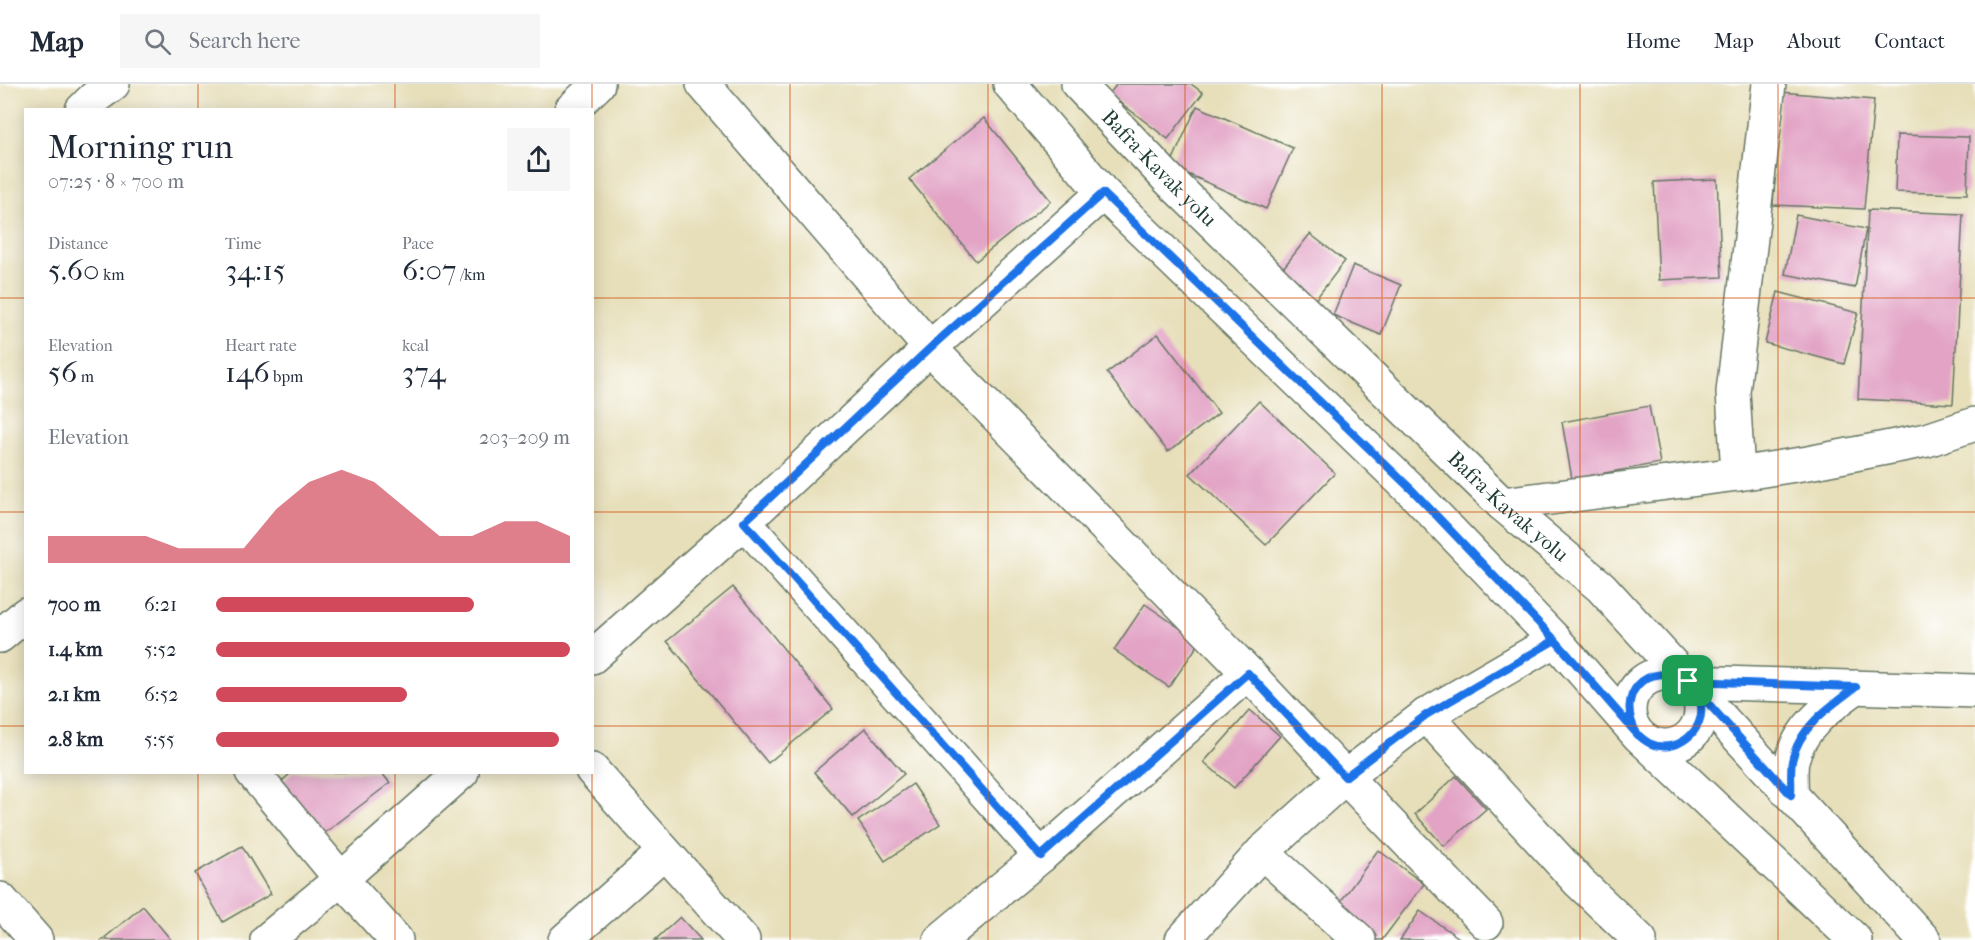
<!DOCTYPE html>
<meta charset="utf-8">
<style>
:root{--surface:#fff;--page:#f6f6f7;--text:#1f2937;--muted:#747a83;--line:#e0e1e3;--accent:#d1495b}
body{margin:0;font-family:"IM FELL French Canon",serif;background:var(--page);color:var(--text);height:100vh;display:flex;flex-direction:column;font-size:22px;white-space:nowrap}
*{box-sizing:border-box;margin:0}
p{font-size:20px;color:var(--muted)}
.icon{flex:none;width:33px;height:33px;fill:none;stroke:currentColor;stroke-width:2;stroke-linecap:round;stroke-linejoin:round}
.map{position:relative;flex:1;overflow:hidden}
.side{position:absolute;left:24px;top:24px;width:570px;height:666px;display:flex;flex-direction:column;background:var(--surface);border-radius:0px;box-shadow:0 3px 15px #0003}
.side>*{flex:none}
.pin{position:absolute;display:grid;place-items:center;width:51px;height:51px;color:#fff;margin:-26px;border-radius:12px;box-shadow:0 3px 9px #0006}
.round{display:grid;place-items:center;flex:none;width:63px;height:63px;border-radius:0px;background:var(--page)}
.summary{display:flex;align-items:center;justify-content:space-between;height:102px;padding:0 24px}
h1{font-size:33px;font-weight:600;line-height:45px}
.figures{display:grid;grid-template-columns:repeat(3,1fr);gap:9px;height:102px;padding:6px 24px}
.figures div{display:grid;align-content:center}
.figures b{font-size:30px;font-weight:600}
.figures small{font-size:16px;font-weight:400}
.figures p{font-size:16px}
.chart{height:168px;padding:12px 24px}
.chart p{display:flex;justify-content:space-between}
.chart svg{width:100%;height:108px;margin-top:6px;fill:var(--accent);opacity:.7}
ul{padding:0 24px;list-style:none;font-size:20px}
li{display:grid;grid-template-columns:96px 72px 1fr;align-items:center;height:45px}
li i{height:15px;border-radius:8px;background:var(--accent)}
header{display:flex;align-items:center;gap:36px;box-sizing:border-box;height:84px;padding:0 30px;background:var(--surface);border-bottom:2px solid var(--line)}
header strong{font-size:28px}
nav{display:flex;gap:33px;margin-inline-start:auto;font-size:21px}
.search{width:420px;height:54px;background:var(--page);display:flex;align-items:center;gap:15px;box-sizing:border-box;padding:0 21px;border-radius:0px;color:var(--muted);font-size:22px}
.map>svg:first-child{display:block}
.building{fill:#e2a3c5}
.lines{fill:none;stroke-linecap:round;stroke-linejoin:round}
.minor-casing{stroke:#657663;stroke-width:36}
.major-casing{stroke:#657663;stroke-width:36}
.minor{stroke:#fff;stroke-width:33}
.major{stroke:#fff;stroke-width:33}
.route-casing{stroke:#fff;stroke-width:12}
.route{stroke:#1a73e8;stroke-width:8}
.grid{fill:none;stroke:#d45610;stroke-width:1.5;stroke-opacity:0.55}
.labels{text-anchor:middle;stroke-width:4.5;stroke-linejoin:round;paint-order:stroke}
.street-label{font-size:21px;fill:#1f3d34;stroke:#fff}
</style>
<header>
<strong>Map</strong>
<div class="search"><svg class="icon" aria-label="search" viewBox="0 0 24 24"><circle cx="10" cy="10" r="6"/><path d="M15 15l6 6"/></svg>Search here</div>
<nav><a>Home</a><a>Map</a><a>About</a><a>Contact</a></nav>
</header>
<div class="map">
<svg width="1975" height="856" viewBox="0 0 1975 856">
<rect width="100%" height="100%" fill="#fff"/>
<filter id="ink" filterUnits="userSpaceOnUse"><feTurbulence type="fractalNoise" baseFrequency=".0167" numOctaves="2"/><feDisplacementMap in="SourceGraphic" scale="12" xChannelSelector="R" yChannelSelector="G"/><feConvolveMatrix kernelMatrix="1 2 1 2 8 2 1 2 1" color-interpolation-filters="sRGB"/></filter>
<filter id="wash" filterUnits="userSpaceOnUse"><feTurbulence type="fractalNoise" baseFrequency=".008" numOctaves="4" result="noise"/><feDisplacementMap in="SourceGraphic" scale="24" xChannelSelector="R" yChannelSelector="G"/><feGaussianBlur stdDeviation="1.35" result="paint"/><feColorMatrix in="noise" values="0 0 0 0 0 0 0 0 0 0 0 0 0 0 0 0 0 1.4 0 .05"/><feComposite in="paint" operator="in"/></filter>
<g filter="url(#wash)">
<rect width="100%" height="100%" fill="#e7dfba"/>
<g id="blocks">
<g class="building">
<path d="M1117,0H1191L1203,9L1168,55L1109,10Z"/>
<path d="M1781,8L1874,16L1864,125L1773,121Z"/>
<path d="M1197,22L1293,64L1266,125L1170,82Z"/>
<path d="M984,34L1051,117L976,177L909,95Z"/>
<path d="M1897,51L1969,53L1967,110L1895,108Z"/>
<path d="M1717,95L1722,193L1659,196L1654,98Z"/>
<path d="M1868,126L1963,130L1953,320L1858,315Z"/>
<path d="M1796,131L1866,145L1855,204L1785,190Z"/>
<path d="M1310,150L1345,177L1315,216L1280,188Z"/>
<path d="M1353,181L1401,201L1381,251L1333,231Z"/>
<path d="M1778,208L1858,229L1844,280L1765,259Z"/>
<path d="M1158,250L1219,329L1168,368L1107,289Z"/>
<path d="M1259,317L1335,389L1266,461L1190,390Z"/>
<path d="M1649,322L1660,379L1572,395L1562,338Z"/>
<path d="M733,503L833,625L768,679L667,557Z"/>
<path d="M1145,520L1200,558L1169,603L1114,566Z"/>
<path d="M1250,626L1280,652L1234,704L1204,678Z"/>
<path d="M865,644L904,690L853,733L814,688Z"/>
<path d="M292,688H381L390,699L322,751L281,698Z"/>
<path d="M1456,692L1486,725L1444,762L1415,730Z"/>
<path d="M913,700L940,740L885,777L858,737Z"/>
<path d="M242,762L271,810L223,838L195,789Z"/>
<path d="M1378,766L1424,800L1382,856H1372L1333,828Z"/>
<path d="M143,822L171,856H102Z"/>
<path d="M1420,827L1462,856H1400Z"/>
<path d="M680,833L701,856H655Z"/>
</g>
</g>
</g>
<g filter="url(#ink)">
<use href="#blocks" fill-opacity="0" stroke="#657663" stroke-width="1.5"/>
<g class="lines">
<defs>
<g id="minor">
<path d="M703,0L930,264L1248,589L1345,693L1486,839"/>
<path d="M82,26L94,14L113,0"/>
<path d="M571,26L598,0"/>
<path d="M1738,390L1733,308L1769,0"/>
<path d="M1502,420L1738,390L1808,379L1927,356L1975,340"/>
<path d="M744,438L1041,772"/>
<path d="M0,552L26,530"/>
<path d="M592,573L744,438L930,264L1103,109"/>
<path d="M1688,598L1975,607"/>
<path d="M1426,631L1579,798L1640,856"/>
<path d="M592,686L743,856"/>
<path d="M252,688L341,795L396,856"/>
<path d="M1262,768L1359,856"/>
<path d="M0,815L36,856"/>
<path d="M267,856L341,795L462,688"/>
<path d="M565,856L664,768"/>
<path d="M940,856L1041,772L1248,589"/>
<path d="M1182,856L1262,768L1345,693L1426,631L1555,556"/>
</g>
<g id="major">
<path d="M1010,0L1103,109L1412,407L1555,556L1638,651L1855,856"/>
<path id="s1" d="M1078,0L1169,96L1502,420L1601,503L1924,856"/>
<circle cx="1665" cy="626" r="36"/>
<path d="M1791,711C1792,700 1790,687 1792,677C1799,643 1830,622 1856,603"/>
</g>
</defs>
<use href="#minor" class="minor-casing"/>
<use href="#major" class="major-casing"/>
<use href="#minor" class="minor"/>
<use href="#major" class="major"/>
</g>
</g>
<g class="lines" filter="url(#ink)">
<defs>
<path id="route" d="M1688,597C1647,575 1613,611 1638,651L1555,556L1413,407L1103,109L930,264L744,438L1041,772L1248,589L1345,693L1426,631L1555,556C1576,580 1596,603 1616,626C1626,637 1636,652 1649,659C1676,672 1708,646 1700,617C1698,609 1693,603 1688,597L1791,711C1792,700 1790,688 1792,677C1799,643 1830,622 1856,603L1688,597"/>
</defs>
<use href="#route" class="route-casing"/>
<use href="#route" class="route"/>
</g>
<path class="grid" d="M198,0V26M395,0V26M592,0V26M790,0V856M988,0V856M1185,0V856M1382,0V856M1580,0V856M1778,0V856M592,26V688M0,214H26M592,214H1975M0,428H26M592,428H1975M0,642H26M592,642H1975M198,688V856M395,688V856M592,688V856"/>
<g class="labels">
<g class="street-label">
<text dy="7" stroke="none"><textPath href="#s1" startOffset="117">Bafra-Kavak yolu</textPath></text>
<text dy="7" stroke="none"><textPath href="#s1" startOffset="603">Bafra-Kavak yolu</textPath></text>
</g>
</g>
</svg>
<div class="pin" style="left:1688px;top:597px;background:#1e9e55"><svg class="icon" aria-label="arrive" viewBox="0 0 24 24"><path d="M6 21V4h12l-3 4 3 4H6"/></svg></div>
<section class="side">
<div class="summary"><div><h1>Morning run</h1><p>07:25 · 8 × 700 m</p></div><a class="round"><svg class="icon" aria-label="share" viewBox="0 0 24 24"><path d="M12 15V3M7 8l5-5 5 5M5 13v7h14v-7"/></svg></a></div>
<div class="figures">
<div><p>Distance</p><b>5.60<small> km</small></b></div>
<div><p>Time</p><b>34:15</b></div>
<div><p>Pace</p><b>6:07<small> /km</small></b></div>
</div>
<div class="figures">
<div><p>Elevation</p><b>56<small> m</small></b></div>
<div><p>Heart rate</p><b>146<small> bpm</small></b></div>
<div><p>kcal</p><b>374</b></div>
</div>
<div class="chart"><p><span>Elevation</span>203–209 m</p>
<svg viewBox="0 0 160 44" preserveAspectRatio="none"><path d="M0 44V33L10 33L20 33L30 33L40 38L50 38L60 38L70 22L80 11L90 6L100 11L110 22L120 33L130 33L140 27L150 27L160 33V44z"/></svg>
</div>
<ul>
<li><b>700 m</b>6:21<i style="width:73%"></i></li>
<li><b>1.4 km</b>5:52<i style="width:100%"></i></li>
<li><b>2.1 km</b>6:52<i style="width:54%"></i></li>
<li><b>2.8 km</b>5:55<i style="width:97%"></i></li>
</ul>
</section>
</div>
